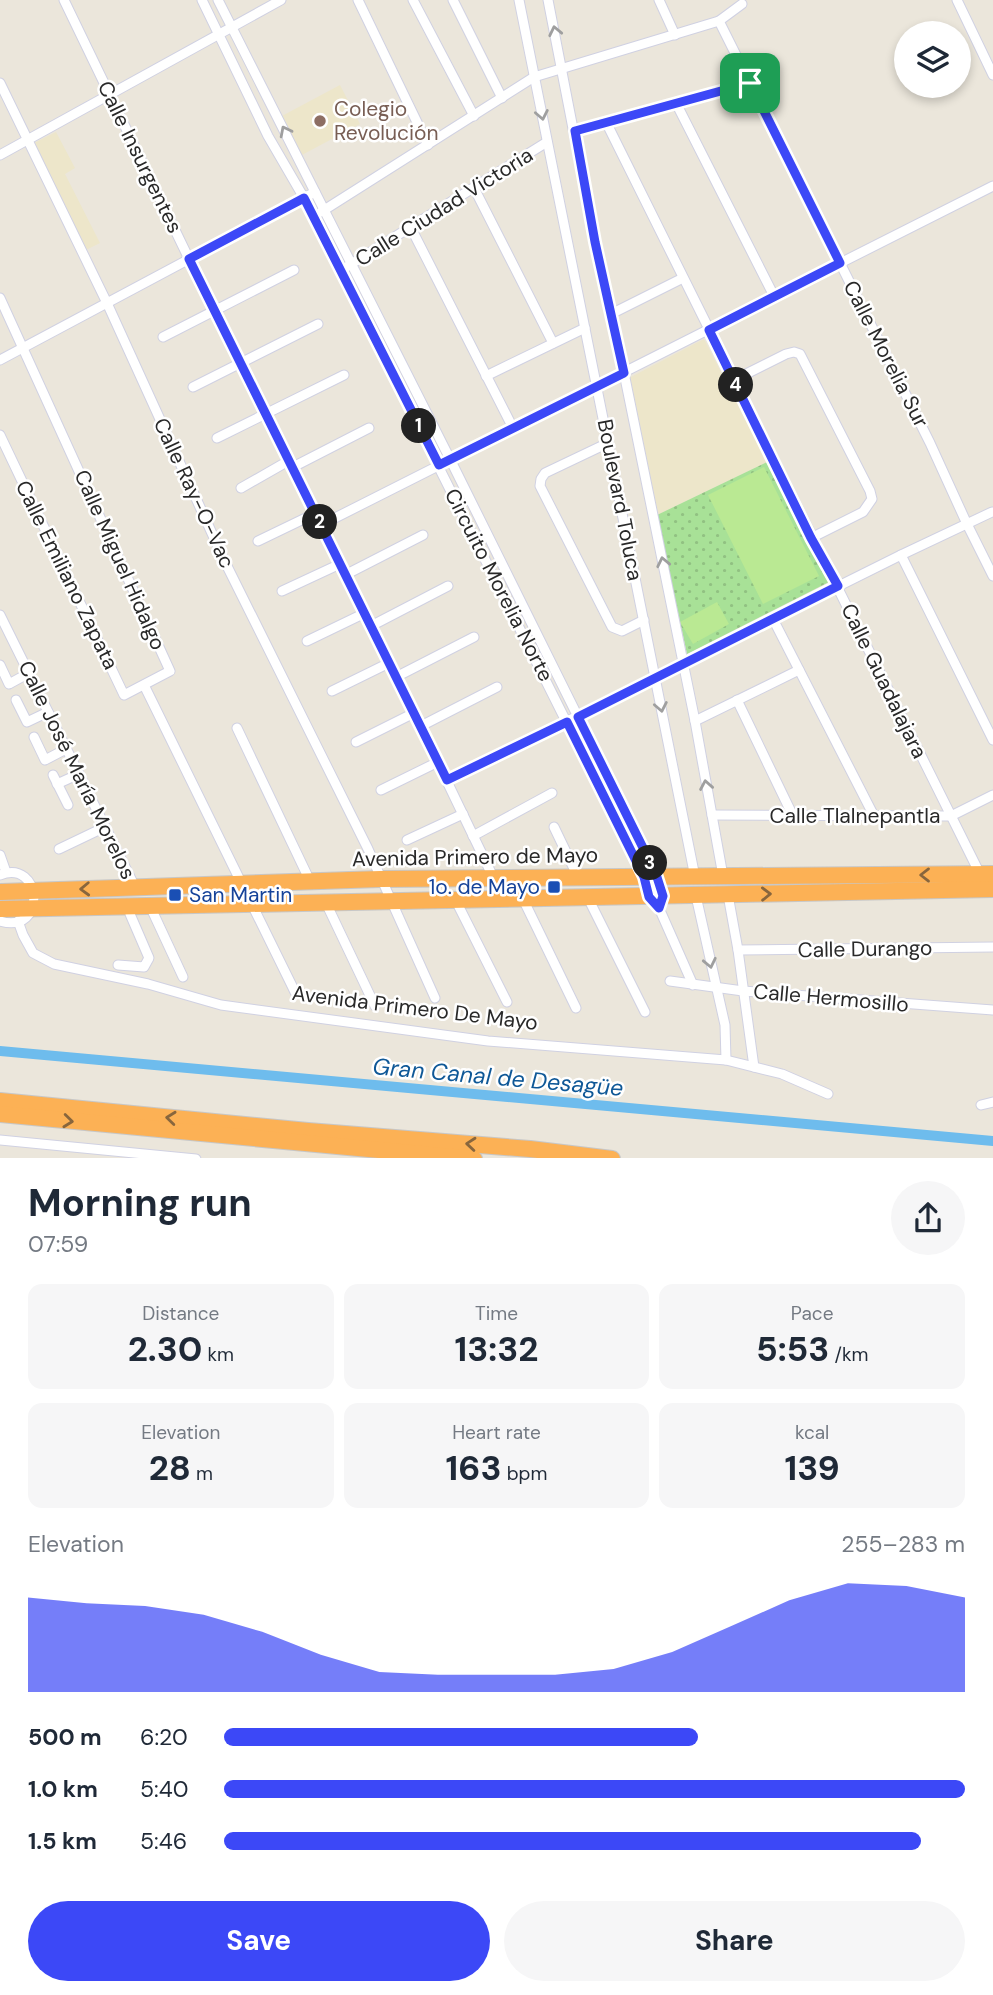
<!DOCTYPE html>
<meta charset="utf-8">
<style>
:root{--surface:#fff;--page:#f6f6f7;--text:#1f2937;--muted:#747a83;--accent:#3c48f7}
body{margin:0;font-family:"DM Sans",sans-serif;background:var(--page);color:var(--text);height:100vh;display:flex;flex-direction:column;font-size:26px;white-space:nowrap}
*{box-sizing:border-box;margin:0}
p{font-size:23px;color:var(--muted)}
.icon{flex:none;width:38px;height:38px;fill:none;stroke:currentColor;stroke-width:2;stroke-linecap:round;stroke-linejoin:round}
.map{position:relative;height:1158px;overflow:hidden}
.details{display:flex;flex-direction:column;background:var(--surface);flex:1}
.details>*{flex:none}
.controls{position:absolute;left:894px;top:21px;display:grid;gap:14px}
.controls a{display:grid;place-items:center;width:77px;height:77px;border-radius:50%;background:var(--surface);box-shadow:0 4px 10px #0003;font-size:35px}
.pin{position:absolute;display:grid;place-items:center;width:60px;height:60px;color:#fff;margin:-30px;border-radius:14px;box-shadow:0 4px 10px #0006}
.km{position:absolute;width:35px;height:35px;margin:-18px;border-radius:50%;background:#222;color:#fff;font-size:19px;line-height:35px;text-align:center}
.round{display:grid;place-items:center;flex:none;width:74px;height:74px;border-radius:37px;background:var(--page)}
.summary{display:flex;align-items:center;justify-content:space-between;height:119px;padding:0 28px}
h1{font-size:38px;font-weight:700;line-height:52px}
.figures{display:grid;grid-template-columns:repeat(3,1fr);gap:10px;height:119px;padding:7px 28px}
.figures div{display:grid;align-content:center;border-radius:14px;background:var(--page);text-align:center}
.figures b{font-size:35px;font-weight:700}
.figures small{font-size:19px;font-weight:400}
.figures p{font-size:19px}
.chart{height:196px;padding:14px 28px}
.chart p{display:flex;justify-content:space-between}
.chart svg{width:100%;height:126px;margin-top:7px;fill:var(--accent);opacity:.7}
.action{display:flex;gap:14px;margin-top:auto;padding:14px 28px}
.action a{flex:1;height:80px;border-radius:42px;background:var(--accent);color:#fff;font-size:28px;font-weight:700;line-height:80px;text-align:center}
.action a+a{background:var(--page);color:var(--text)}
ul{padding:0 28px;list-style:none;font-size:23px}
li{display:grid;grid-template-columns:112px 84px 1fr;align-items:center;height:52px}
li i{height:18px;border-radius:9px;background:var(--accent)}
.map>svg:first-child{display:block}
.education{fill:#ede6ca}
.grass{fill:url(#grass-dots)}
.pitch{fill:#bae993}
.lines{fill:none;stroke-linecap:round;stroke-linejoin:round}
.canal{stroke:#6ebced;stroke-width:10}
.street-casing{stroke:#d0d1e2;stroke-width:11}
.highway-casing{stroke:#c7c7c7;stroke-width:18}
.street{stroke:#fff;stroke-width:9}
.highway{stroke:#fcb155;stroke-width:16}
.oneway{stroke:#9f9f9f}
.oneway2{stroke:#88663d}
.route-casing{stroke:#fff;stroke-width:14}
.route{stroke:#3c48f7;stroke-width:9}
.education-dot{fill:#8d6e63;stroke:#fff;stroke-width:2.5}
.transit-dot{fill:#1a4fb4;stroke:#fff;stroke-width:2.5}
.labels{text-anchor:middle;stroke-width:5;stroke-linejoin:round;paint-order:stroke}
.education-label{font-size:21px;fill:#785e54;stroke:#fff;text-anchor:start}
.street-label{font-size:21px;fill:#292929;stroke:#fff}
.transit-label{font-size:21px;fill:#164399;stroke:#fff;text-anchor:end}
.water-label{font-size:23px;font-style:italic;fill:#0f5897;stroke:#fff}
</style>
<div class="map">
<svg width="993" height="1159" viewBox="0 0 993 1159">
<defs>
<pattern id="grass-dots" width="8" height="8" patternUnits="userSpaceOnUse" patternTransform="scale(1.75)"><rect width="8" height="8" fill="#a8e197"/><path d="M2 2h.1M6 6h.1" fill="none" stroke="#91c182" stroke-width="1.8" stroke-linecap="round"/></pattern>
</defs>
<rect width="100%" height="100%" fill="#ebe6db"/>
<g class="education">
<path d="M340,85L360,124L300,156L280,117Z"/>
<path d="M56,132L75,168L65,174L100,243L86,250L32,144Z"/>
<path d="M704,339L767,462L657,515L629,378Z"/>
</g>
<path class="grass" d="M767,462L829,582L687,654L657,515Z"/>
<g class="pitch">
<path d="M764,467L819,576L763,604L708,495Z"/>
<path d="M717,602L729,624L693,644L680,622Z"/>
</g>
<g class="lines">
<path class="canal" d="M0,1051L993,1141"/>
<defs>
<g id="street">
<path d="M64,0L189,259L414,713L494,879"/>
<path d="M202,0L268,136L304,198L644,877L649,897L659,908L693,985"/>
<path d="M218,0L450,459L656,874L663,898"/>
<path d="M358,0L428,145"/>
<path d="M413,0L474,116"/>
<path d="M453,0L502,98"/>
<path d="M519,0L695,877"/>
<path d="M548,0L595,242L624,373L695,721L723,876"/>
<path d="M659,0L675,35"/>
<path d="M957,0L993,75"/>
<path d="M719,21L930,443L967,524L993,576"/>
<path d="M0,83L107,303L225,562L368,849L435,998"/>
<path d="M676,103L774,296"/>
<path d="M606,122L981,876"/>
<path d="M575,130L750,83"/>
<path d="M0,155L281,0"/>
<path d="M474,188L553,343"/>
<path d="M321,212L534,77L719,21L742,4"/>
<path d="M411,228L513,428"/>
<path d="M340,271L547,142"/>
<path d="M0,298L170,671L124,695L0,435"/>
<path d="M611,314L683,278"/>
<path d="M163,337L294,270"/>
<path d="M0,360L315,192"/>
<path d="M486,376L585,328"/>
<path d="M734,380L786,354L794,352L800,354L870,491L872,499L863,512L811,538"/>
<path d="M193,387L318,324"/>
<path d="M217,438L344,375"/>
<path d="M608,443L545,473L541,479L540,486L612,627L622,631L644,620"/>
<path d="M293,467L369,428"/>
<path d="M241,488L290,460"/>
<path d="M321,525L993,186"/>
<path d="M258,541L316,513"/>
<path d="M901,555L993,740"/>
<path d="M345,575L423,535"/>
<path d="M282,591L340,564"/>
<path d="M0,615L135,887"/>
<path d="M773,619L874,816"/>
<path d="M371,626L448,586"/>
<path d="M307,641L365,613"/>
<path d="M0,665L9,684L29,673"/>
<path d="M396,677L474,637"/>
<path d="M144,685L295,992"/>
<path d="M332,691L389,663"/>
<path d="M16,700L27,722L48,712"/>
<path d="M737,700L793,816"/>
<path d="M695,721L799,670"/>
<path d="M421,726L497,687"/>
<path d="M237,728L310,881"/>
<path d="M34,737L45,760L66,749"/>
<path d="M356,742L414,713"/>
<path d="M53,775L68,805"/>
<path d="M447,781L901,555L992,512"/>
<path d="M57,784L79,774"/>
<path d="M381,790L438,762"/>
<path d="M712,815L951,816L993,795"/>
<path d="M554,827L578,877"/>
<path d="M473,836L552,793"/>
<path d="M407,840L463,814"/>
<path d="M59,849L105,827"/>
<path d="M0,855L6,872"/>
<path d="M0,875C42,858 48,935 0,921"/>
<path d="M728,895L738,950L754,1067"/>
<path d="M696,896L725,1025L726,1060"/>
<path d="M588,898L645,1012"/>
<path d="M523,899L576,1008"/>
<path d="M456,901L507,1002"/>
<path d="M326,903L375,1006"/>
<path d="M150,906L183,977"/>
<path d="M18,921L23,935L33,953L54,964L148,984L221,1005L488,1041L726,1060L782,1074L828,1094"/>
<path d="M738,950L993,947"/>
<path d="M118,965L144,967L149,958L130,914V907"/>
<path d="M670,981L743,991L993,1010"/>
<path d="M981,1105L993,1102"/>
<path d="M0,1140L196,1159"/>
</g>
<g id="highway">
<path d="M0,892L380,879L993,874"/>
<path d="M0,909L993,889"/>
<path d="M0,1101L308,1131L530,1149L612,1159"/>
<path d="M0,1114L474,1159"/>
</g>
</defs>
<use href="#street" class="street-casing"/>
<use href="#highway" class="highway-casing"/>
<use href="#street" class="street"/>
<use href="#highway" class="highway"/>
</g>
<defs><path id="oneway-chevron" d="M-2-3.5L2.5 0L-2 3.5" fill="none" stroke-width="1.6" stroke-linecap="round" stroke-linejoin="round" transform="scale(1.75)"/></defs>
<g class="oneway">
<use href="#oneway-chevron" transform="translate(555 31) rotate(-102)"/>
<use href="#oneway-chevron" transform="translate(542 115) rotate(79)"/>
<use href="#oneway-chevron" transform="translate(285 131) rotate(-117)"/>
<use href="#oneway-chevron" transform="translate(663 562) rotate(-102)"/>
<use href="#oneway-chevron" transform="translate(661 707) rotate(79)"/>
<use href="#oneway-chevron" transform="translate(706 785) rotate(-100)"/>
<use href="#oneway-chevron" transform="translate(710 963) rotate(78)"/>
</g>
<g class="oneway2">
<use href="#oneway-chevron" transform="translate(925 875) rotate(180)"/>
<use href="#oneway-chevron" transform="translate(85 889) rotate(178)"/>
<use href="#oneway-chevron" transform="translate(766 894) rotate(-1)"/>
<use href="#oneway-chevron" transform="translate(171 1118) rotate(-174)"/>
<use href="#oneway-chevron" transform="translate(68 1121) rotate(6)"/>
<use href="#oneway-chevron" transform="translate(471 1144) rotate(-175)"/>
</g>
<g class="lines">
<defs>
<path id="route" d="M750,83L840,263L709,330L811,538L838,586L578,717L656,874L663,896L659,908L649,897L644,877L567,722L447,780L189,259L304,198L439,465L624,373L595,242L575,131Z"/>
</defs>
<use href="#route" class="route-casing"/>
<use href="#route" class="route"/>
</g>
<circle class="education-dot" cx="320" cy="121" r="7"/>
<g class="transit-dot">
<rect x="547" y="880" width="14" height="14" rx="3.5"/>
<rect x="168" y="888" width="14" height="14" rx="3.5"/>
</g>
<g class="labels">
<g class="education-label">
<text x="334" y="116">Colegio<tspan x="334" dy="24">Revolución</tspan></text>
</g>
<g class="street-label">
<text transform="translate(140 157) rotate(64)" y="7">Calle Insurgentes</text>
<text transform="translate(444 207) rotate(-32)" y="7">Calle Ciudad Victoria</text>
<text transform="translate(886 354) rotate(63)" y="7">Calle Morelia Sur</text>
<text transform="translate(194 493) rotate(65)" y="7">Calle Ray-O-Vac</text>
<text transform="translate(620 500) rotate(79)" y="7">Boulevard Toluca</text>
<text transform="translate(120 560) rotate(66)" y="7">Calle Miguel Hidalgo</text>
<text transform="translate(67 575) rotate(64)" y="7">Calle Emiliano Zapata</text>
<text transform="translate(499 585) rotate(63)" y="7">Circuito Morelia Norte</text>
<text transform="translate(884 681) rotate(64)" y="7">Calle Guadalajara</text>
<text transform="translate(77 770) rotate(64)" y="7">Calle José María Morelos</text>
<text x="855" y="823">Calle Tlalnepantla</text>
<text transform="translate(475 857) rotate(-1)" y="7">Avenida Primero de Mayo</text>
<text transform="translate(865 949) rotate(-1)" y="7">Calle Durango</text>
<text transform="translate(831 998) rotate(5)" y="7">Calle Hermosillo</text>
<text transform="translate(415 1008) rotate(7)" y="7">Avenida Primero De Mayo</text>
</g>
<g class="transit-label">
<text x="540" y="894">1o. de Mayo</text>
<text x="189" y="902" text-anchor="start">San Martin</text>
</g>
<g class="water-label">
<text transform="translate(498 1077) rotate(5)" y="8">Gran Canal de Desagüe</text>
</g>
</g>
</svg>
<div class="controls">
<a><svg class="icon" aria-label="layers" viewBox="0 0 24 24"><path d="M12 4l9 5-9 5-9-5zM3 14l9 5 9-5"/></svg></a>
</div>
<div class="pin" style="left:750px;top:83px;background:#1e9e55"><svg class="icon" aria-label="arrive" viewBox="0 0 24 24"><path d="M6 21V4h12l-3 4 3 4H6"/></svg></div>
<b class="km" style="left:419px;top:426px">1</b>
<b class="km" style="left:320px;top:522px">2</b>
<b class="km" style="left:650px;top:863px">3</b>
<b class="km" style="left:736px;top:385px">4</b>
</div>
<section class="details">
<div class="summary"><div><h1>Morning run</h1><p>07:59</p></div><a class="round"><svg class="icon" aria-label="share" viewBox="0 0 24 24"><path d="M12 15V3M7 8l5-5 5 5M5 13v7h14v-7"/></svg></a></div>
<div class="figures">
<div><p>Distance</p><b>2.30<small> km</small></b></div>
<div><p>Time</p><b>13:32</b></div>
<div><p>Pace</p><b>5:53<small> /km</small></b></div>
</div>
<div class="figures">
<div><p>Elevation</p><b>28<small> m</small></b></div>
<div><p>Heart rate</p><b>163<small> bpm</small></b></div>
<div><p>kcal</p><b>139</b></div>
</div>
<div class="chart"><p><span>Elevation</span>255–283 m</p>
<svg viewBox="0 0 160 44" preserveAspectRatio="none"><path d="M0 44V11L10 13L20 14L30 17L40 23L50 31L60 37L70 38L80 38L90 38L100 36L110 30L120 21L130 12L140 6L150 7L160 11V44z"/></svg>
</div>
<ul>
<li><b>500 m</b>6:20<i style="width:64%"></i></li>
<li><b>1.0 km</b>5:40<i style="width:100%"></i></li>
<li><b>1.5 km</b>5:46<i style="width:94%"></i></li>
</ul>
<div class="action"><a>Save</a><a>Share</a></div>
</section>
